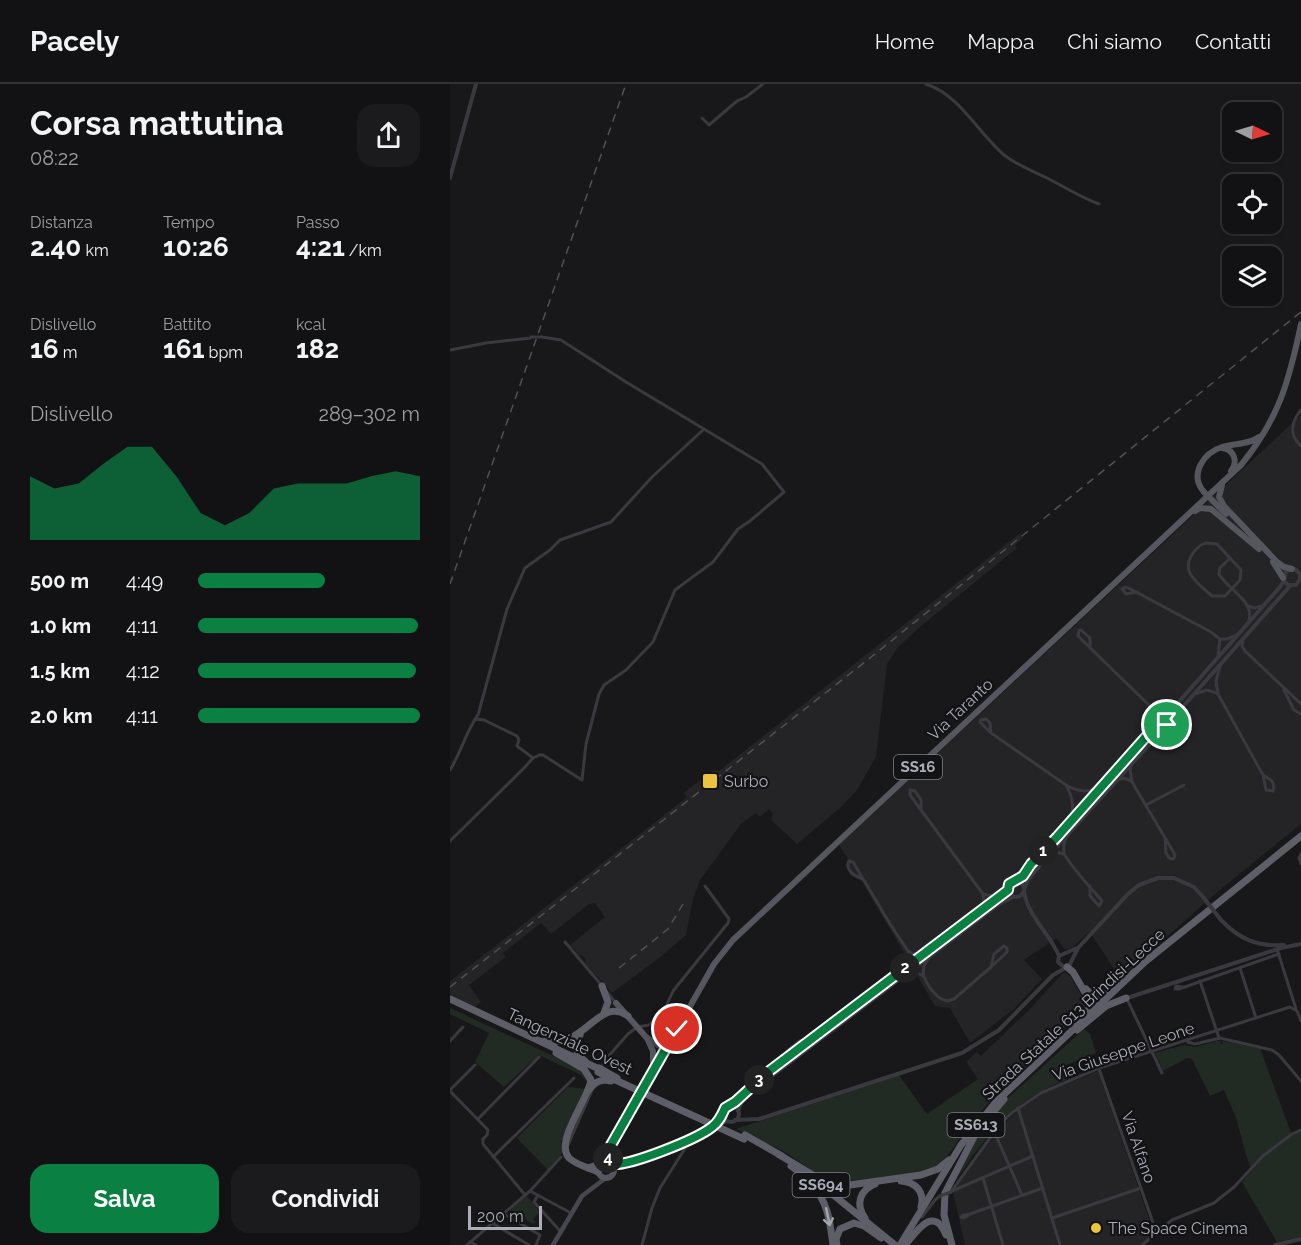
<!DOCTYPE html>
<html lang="it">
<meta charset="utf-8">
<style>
:root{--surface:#121214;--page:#1b1b1d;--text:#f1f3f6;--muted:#9c9ea0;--line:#313234;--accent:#0b8043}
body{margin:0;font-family:Raleway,sans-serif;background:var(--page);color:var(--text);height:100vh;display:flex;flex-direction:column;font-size:22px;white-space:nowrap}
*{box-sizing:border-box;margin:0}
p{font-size:20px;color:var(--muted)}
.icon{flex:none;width:33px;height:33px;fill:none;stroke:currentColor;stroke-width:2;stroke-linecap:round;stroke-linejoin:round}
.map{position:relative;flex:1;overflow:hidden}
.details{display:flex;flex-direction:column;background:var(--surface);width:450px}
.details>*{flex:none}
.needle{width:39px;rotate:95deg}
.fabs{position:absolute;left:772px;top:18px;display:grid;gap:12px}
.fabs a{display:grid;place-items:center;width:60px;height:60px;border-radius:12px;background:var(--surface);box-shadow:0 2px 4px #0004,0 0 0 2px var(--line);font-size:30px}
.scale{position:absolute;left:18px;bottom:15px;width:74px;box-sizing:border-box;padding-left:6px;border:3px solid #abaeb9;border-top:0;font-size:16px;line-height:21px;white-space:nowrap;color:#abaeb9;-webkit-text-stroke:4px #131315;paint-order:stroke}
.pin{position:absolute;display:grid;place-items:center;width:51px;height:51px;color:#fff;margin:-26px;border:3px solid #fff;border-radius:50%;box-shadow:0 2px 6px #0007}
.km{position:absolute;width:30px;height:30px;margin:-15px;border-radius:50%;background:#222;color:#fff;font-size:16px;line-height:30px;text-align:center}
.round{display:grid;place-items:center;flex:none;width:63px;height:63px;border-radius:18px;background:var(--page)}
.head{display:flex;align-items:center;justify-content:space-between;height:102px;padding:0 30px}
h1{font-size:33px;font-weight:700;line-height:45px}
.metrics{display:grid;grid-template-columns:repeat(3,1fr);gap:9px;height:102px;padding:6px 30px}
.metrics div{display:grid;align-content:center}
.metrics b{font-size:26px;font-weight:700}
.metrics small{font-size:16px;font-weight:400}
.metrics p{font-size:16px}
.chart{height:168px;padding:12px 30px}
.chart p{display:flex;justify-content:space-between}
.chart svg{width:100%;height:108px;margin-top:6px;fill:var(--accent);opacity:.7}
.cta{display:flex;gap:12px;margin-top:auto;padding:12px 30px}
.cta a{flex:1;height:69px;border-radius:18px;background:var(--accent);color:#fff;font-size:24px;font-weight:700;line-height:69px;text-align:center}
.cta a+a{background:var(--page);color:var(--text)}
ul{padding:0 30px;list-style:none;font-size:20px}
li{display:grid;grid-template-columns:96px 72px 1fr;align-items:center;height:45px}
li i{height:15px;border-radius:8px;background:var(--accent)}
header{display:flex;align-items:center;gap:36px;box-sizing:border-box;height:84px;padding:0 30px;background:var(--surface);border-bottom:2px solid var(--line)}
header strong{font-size:28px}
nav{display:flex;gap:33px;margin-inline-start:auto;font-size:21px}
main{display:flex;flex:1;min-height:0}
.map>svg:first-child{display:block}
.built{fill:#242427}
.green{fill:#222a24}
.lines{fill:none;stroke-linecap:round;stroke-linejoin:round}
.minor{stroke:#39393f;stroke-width:3}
.tertiary{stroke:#39393f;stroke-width:4}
.secondary{stroke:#47484f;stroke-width:4.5}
.primary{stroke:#55565e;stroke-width:6}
.trunk{stroke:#5d5e67;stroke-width:7}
.rail{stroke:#505158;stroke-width:1.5;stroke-dasharray:8 6;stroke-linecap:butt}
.minor-bridge{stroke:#39393f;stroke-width:3}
.tertiary-bridge{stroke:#39393f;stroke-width:4}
.primary-bridge{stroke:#55565e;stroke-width:6}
.trunk-bridge{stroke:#5d5e67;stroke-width:7}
.oneway{stroke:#a3a6b1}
.route-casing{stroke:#fff;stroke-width:12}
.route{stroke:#0b8043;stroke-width:8}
.poi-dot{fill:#ecc33e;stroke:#131315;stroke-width:2}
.labels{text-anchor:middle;stroke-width:4.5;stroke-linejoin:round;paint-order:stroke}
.shield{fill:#131315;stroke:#7d8088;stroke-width:1.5}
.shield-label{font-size:15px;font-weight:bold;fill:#abaeb9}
.street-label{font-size:16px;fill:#abaeb9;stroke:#131315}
.poi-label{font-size:16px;fill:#abaeb9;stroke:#131315;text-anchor:start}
</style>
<header>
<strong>Pacely</strong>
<nav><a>Home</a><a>Mappa</a><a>Chi siamo</a><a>Contatti</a></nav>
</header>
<main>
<section class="details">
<div class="head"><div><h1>Corsa mattutina</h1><p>08:22</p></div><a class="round"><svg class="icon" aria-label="share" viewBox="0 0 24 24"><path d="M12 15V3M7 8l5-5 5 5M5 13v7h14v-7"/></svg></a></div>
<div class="metrics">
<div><p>Distanza</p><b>2.40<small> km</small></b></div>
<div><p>Tempo</p><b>10:26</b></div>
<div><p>Passo</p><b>4:21<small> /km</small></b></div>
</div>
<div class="metrics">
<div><p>Dislivello</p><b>16<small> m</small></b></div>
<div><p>Battito</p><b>161<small> bpm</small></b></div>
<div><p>kcal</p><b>182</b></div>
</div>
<div class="chart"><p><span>Dislivello</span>289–302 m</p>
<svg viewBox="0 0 160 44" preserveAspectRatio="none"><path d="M0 44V18L10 23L20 21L30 13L40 6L50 6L60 18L70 33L80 38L90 33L100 23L110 21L120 21L130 21L140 18L150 16L160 18V44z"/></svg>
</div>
<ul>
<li><b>500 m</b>4:49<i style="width:57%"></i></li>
<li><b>1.0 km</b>4:11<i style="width:99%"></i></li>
<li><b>1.5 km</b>4:12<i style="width:98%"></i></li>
<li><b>2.0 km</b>4:11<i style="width:100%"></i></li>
</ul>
<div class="cta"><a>Salva</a><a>Condividi</a></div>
</section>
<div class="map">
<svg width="851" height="1161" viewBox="0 0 851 1161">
<rect width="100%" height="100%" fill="#18181a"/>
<g class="built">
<path d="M851,331V740L765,810L670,894L640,848L620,865H614L607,854L584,869L574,876L592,895L564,925L520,959L500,924L485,922L412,797L401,792L395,781L398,775L389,761Z"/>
<path d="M570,449L573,454L565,461L567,464L471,542L448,563L437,580L426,673L407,706L390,724L347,760L321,736L323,730L319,725L310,733L306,729L291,740L250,796L243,815L236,851L209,874L162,909L135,879L136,875L133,872L129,871L120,861L155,833L145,819L139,820L101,850L91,839L53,869L56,873L19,901L31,918L22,925L0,913V897L204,739L237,713L234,709L237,706L264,686L269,687Z"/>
<path d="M615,888L621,893L635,918V925L542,1015L516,978L526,968L531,972L534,969L580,925L612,890Z"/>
<path d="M648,987L704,1149L703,1152L690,1161H612L611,1159L604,1161H515L503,1108L547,1047L566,1028L592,1010Z"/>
</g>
<g class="green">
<path d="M709,641L711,642L577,794L575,792L582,781L606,757Z"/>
<path d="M553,812L554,814L296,1010L295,1009Z"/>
<path d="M0,924L131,985L135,988L138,1000L131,991L89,971L54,1003L25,978L39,949L0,930Z"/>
<path d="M634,945L640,950L646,969L614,982L618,995C559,1017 534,1055 500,1105L532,1044L558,1014Z"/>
<path d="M767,957H770L771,960H773L772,957L810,964L841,1049L812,1072L801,1084L797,1074L786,1034L774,1006L760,1012L742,975L737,974L713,987L705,969L734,961L745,963Z"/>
<path d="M449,991L477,1030L528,995L542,1015C534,1024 525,1034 517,1044C504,1062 496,1080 475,1088L395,1099C369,1097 354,1079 333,1067C318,1059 301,1052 286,1045Z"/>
<path d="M118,1003L137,1005L114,1052L111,1058L112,1069L98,1086L67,1054Z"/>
<path d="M851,1048V1153L827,1158L792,1098C808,1079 827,1056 851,1048Z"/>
<path d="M77,1112L90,1128L83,1135L86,1138L83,1140L60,1126Z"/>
</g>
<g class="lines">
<g class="minor">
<path d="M476,0C510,11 528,49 554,71C567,81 580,86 595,93C613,102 630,113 649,120"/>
<path d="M252,34L259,41L287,17L296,13L313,0"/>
<path d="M0,266L36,259L81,254"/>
<path d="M851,326C841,338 839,351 851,362"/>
<path d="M755,459L767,460L791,486L790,496L775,512H762C755,506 746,499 741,491C733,479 744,464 755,459Z"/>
<path d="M780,474L770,484L769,490C777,505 805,517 799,536"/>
<path d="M687,508L676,510L672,505L676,503L686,508L761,548L770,555H777L787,551"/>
<path d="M799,522L804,524L812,522"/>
<path d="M793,557L792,562L795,567L851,620"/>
<path d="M640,564V554L631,546H629L628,552L704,626L710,637"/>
<path d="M768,571L770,555"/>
<path d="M770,582L766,597L768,610L813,691L816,706L823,707C826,698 820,695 813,691"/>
<path d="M834,606L844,626L851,630"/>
<path d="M745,610L757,606L767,609"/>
<path d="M25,635L34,636L67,652L69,656L67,662L83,674L89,671H93L132,696L136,660L149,610L154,601L176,586L203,558L225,506L263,478L288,445L300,437L334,408L312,380L176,298L111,256L92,253"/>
<path d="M541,649L540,639L536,635L531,636L530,638L541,649L616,701C630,709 640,709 654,700"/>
<path d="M681,682L680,686L682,698L724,769L725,772L723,775L719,774L716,769L715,755"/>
<path d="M0,686C11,669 16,647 28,631L57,525L75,484L100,466L110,456L161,438L202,393L253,346"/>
<path d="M667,696L674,694L681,697"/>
<path d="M617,703C624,716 624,726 619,739"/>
<path d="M696,721L734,701"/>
<path d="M471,726V716L465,707L460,706V711L533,810"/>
<path d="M616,754C614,759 613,764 614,769C619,781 643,806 652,817L649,822L640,812V802"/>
<path d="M0,757L74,684L83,674"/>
<path d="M851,770L849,774L851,780"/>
<path d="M601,771L606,768L614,770"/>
<path d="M413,795C405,792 395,787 399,777L403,778L440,840L458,867L460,872L457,881"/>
<path d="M531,824L534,818L533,810L547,813"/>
<path d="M115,858L153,903"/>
<path d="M554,862L557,864V868L541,883L544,870Z"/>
<path d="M827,865L846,925"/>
<path d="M458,867L463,870L471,869"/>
<path d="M479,874C478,875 475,880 474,882C470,895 486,915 497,917L504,915L541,883"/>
<path d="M790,884L806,934"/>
<path d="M457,892L468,889L473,892"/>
<path d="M750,897L769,954"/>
<path d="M733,903L726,902L725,905H729L829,870"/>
<path d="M157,908L166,919"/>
<path d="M677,915L712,989"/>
<path d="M0,957L13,943"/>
<path d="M738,958L745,960L770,954L822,966L829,971L851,997"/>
<path d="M151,984L156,975L178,950L187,943L199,941L214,927L223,907L278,839L279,835L255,802"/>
<path d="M649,985L707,1150"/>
<path d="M0,1006L25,981"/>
<path d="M0,1007L38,1046L37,1051L33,1055V1060L75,1111"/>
<path d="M568,1024L610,1161"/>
<path d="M28,1035L89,973"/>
<path d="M544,1047L572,1111"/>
<path d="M118,1061L143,1004"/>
<path d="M43,1073L124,994"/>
<path d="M533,1094L553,1161"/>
<path d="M80,1107L121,1129"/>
<path d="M502,1107L583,1072"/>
<path d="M501,1108L550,1040L563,1028L591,1009L649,984L840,923L847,927L851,937"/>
<path d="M88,1111L84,1118L111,1148"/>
<path d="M54,1130L90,1151L86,1161"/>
<path d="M520,1130L514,1134L511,1133L513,1131L520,1130L593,1104"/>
<path d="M472,1133L485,1116L490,1112"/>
<path d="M602,1134L691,1104"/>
<path d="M42,1139L79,1161"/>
<path d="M20,1158L26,1161"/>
<path d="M17,1161L80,1107L111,1073"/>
<path d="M192,1161L202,1124L210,1104L241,1055"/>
<path d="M692,1161L722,1136L764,1119L784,1103L813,1072L842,1050L851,1046"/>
</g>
<g class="tertiary">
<path d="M0,94L26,0"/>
<path d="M716,631L719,633L721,636L719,640L715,641L710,637L712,633L719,629L830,503L834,497L836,487L845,485L850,490V495L846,501H838L834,497"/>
<path d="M721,636L840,502"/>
<circle cx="566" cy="805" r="8"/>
<path d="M566,797C578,788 586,773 597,762C637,723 673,679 710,637"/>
<path d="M574,805L578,796L591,780L717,641"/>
<path d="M574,808C578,832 600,850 609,872"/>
<path d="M771,836C789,855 808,863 834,861"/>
<path d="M614,883L608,878L609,872L627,864"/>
<path d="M677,914L831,864L851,860"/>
<path d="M333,976L338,967L350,957L358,958"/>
<path d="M280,1022L318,988L558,805"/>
<circle cx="281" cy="1030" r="8"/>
<path d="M288,1027L293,1015L298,1010L549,820L563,813"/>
<path d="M285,1036L309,1035L512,969L549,946L603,891L619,882L628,864L678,810L689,801L708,794H724L744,803L753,813"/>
<path d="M161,1080L169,1081"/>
<path d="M163,1087L167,1083L216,1065L277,1037"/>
<path d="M825,1161L851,1155"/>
</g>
<path class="secondary" d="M103,1161L132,1112L157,1093"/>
<g class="primary">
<path d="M772,364C785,366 788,378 781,387"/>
<path d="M772,401L769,413L774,422L827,478L834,483L842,485"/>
<path d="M754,408C739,391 753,369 772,363C784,359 798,361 809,353"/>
<path d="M759,413L776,430"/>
<path d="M745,427L750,424L761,425L809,465"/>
<path d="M823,478L833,494"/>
<path d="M166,919L196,953L211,963L213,970"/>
<path d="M197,954L203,967V984"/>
<path d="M152,1078L264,880L283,856L791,381C829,335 839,297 851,240"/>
<circle cx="156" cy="1086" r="8"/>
</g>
<g class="trunk">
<path d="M617,883L623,888L640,917L641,921L637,928"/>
<path d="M152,902L158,918L154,929"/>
<path d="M636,905C642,912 650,913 658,908"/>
<path d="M0,915L149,985"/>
<path d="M627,946L656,922L676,914"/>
<path d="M130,951C123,960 125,970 135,977"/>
<path d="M93,957C135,967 148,911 178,932"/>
<path d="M106,969L134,985L141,996C138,1016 104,1058 119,1074C128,1082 138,1083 148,1088"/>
<path d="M295,1051L332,1072"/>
<path d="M328,1070L371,1096L393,1102L471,1091L488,1085L499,1076"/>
<path d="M341,1082L366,1101"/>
<path d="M138,1084L150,1080"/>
<path d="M365,1096L445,1161"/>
<path d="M451,1097C466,1098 475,1108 471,1123"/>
<path d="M361,1100C378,1117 380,1138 383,1161"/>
<path d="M415,1134C405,1120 410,1106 425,1100"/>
<path d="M387,1161L386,1155L390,1145L404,1139L414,1142L431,1154"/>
<path d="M450,1161L511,1061L546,1018L696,877L851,752"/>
<path d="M455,1161C465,1150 483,1119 496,1151"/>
<path d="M502,1161L494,1131L495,1109L526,1049L554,1015"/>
</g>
<g class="rail">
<path d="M0,500L176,0"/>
<path d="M169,884L218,845L236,815"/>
<path d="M0,903L420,574L851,228"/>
</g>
<g class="minor-bridge">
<path d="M81,253H92"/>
<path d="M490,1112L501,1108"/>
</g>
<path class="tertiary-bridge" d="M753,813L771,836"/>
<path class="primary-bridge" d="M754,408L759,413"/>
<g class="trunk-bridge">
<path d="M149,984L167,994"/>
<path d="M148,988L294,1055"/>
<path d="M138,1007C144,999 150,994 161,997"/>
</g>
</g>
<defs><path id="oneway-shaft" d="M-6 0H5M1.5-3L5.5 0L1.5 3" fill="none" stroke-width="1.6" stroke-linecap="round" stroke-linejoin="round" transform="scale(1.5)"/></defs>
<use class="oneway" href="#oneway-shaft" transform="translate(378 1133) rotate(78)"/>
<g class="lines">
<defs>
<path id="route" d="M227,945L161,1061L158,1072L161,1080C178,1083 247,1055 262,1043C269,1038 272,1031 275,1024L285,1018L318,988L558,806L559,800L573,792L581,780L607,753L710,637L713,641H717"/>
</defs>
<use href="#route" class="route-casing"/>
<use href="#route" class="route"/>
</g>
<g class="poi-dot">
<rect x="252" y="689" width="16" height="16" rx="3"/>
<circle cx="646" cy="1144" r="6"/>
</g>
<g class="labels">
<g class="shield">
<rect x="444" y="671" width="48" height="24" rx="4.5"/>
<rect x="497.5" y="1029" width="57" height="24" rx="4.5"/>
<rect x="342.5" y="1089" width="57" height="24" rx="4.5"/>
</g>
<g class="shield-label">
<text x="468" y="688">SS16</text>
<text x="526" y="1046">SS613</text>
<text x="371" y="1106">SS694</text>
</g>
<g class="street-label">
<text transform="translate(510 625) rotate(-43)" y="6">Via Taranto</text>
<text transform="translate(623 930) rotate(-43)" y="6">Strada Statale 613 Brindisi-Lecce</text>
<text transform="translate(120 957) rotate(25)" y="6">Tangenziale Ovest</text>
<text transform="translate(673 967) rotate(-19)" y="6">Via Giuseppe Leone</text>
<text transform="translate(689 1063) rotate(71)" y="6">Via Alfano</text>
</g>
<g class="poi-label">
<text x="274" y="703">Surbo</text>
<text x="658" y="1150">The Space Cinema</text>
</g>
</g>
</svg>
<div class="fabs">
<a><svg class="needle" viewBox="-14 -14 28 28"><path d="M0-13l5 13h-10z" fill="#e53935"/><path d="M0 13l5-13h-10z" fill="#9c9ea0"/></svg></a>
<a><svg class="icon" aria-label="locate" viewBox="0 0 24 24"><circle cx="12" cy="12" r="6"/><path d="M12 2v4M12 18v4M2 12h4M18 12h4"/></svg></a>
<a><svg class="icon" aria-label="layers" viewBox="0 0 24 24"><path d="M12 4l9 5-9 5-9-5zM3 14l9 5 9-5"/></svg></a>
</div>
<div class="scale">200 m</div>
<div class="pin" style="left:717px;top:641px;background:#1e9e55"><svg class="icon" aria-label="arrive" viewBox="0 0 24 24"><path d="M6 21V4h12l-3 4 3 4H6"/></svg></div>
<div class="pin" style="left:227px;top:945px;background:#d93025"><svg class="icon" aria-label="check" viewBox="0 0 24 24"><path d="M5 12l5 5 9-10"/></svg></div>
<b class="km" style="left:593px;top:767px">1</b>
<b class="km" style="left:455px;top:884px">2</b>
<b class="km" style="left:309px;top:996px">3</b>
<b class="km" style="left:158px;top:1074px">4</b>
</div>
</main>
